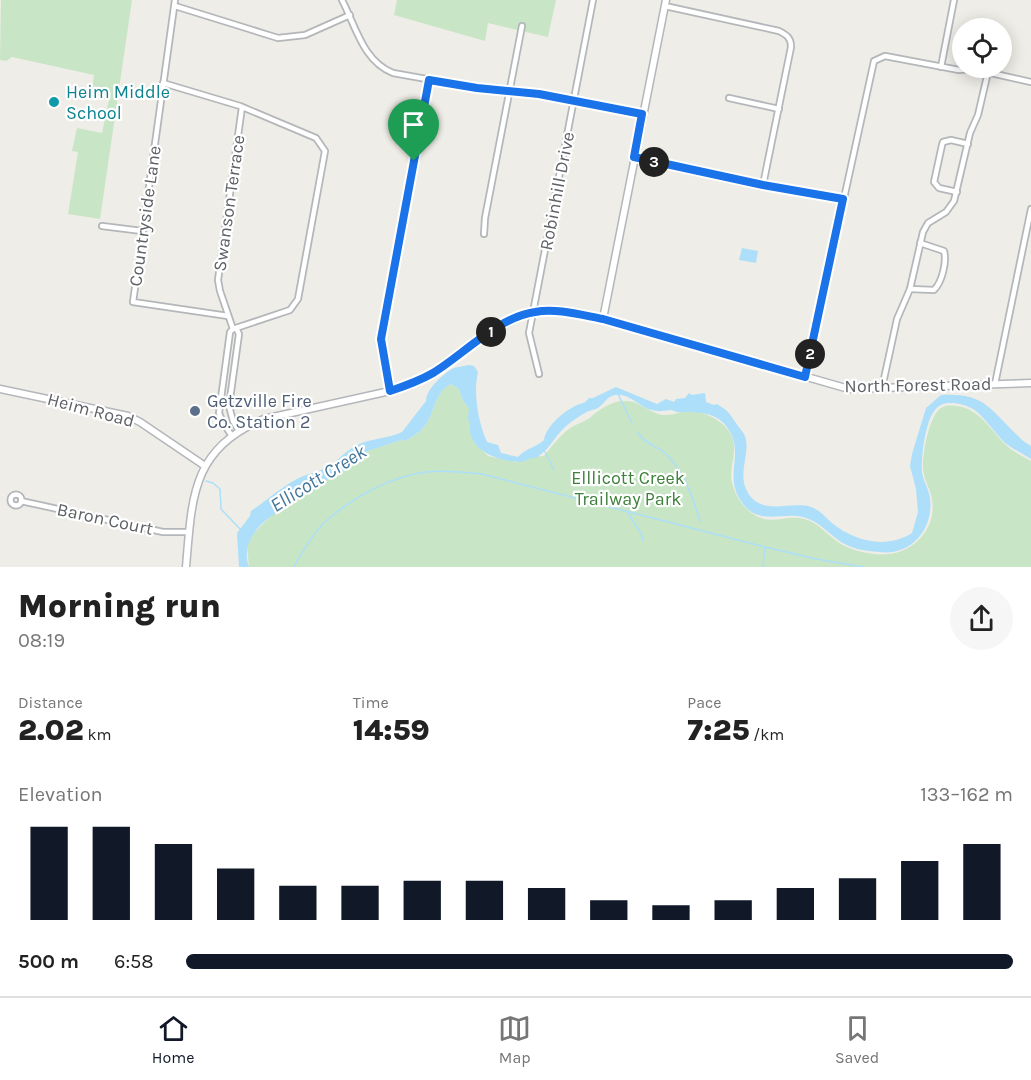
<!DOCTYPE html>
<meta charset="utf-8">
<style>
:root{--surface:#fff;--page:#f6f6f6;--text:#222;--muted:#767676;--line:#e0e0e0;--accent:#111827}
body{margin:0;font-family:Karla,sans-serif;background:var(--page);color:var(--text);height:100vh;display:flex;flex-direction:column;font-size:22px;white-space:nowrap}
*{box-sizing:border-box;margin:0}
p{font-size:20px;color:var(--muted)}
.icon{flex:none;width:33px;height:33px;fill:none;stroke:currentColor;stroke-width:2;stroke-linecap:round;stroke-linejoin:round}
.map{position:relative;height:567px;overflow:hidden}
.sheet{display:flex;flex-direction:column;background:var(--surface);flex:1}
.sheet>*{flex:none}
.buttons{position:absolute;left:952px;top:18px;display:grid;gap:12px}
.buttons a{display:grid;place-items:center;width:60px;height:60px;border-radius:50%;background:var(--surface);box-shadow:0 3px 15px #0003;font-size:30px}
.pin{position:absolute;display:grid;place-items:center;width:51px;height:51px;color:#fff;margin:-62px -26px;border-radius:50% 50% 50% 0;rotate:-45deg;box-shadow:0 0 6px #0007}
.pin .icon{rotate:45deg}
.km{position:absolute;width:30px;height:30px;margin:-15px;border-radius:50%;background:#222;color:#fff;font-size:16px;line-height:30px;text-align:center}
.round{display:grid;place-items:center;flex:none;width:63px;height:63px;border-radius:32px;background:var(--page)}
.overview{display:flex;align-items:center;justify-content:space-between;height:102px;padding:0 18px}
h1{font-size:33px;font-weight:800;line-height:45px}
.metrics{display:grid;grid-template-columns:repeat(3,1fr);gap:9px;height:102px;padding:6px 18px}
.metrics div{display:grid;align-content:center}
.metrics b{font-size:30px;font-weight:800}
.metrics small{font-size:16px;font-weight:400}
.metrics p{font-size:16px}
.chart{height:168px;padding:12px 18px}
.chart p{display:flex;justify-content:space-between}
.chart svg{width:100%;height:108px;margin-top:6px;stroke:var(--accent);stroke-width:6}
ul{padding:0 18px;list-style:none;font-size:20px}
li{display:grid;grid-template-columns:96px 72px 1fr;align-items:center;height:45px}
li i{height:15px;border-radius:8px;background:var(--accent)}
.menu{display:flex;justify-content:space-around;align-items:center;height:84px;border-top:2px solid var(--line);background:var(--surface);font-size:16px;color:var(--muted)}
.menu a{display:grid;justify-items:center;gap:3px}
.menu .current{color:var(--accent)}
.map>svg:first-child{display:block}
.green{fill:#c8e5c5}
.water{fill:#addffa}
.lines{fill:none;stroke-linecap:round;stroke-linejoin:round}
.stream{stroke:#addffa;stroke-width:1.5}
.street-casing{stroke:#b4b7ba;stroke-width:8}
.secondary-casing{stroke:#b3b6ba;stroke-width:9}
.street{stroke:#fff;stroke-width:4.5}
.secondary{stroke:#fff;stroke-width:6}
.route-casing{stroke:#fff;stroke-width:12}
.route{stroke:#1a73e8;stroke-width:8}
.culture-dot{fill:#0f9aa8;stroke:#fff;stroke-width:2}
.service-dot{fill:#5c6f8a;stroke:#fff;stroke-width:2}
.labels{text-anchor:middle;stroke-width:4.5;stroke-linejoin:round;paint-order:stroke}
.culture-label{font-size:18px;fill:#0d838f;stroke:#fff;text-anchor:start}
.street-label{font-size:18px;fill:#5e6266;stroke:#fff}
.service-label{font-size:18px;fill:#4e5e75;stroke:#fff;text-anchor:start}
.park-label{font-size:18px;fill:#3e813b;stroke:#fff}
.water-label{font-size:20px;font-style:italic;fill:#43769b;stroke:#fff}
</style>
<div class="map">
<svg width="1031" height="567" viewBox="0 0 1031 567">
<rect width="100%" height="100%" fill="#efede7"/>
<g class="green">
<path d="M1,0H132L100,219L68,214L78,152L72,151L77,128L102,133L109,100L91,96L94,75L12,57L6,61L0,60Z"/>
<path d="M397,0H556L548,37L488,23L485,41L394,15Z"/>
<path d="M451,384L459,389L463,401L469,408L473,441L488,456L516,462L532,457L544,456C552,446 561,434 572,427C579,423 587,421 592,416C600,409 612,401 624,401C640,400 650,415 666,415C674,415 681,411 689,411C703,411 720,419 728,430C739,445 732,458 731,474C731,492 745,514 764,519C777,522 791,515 804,519C818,522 826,534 838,542C851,551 873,556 890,554C918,550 939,524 931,495C929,487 924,479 923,469C922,456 929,412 943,407C949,404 959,406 965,408C981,413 993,432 1005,444C1012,451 1022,456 1031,461V567H249L247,545L251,536L292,495L307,487L311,489L350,467L368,451L401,440L405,441C412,437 419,433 424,427C435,414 434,392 451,384Z"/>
</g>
<g class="water">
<path d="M742,248L758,251L756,263L739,260Z"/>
<path d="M469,365L474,366L478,372C473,393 478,422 487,442L498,445L501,453L518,457C526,448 535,448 544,440C546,426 564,411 577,405C583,403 585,403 589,398H593L616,387L657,404L666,399L674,402L676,399L685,398L689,393L692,395L705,393L706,402L714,405L717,404C730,412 728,412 736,423C738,427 742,430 744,434C753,453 734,474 750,496C765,515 791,501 811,507C820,510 825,517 832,523C855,542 887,549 912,533L918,512L916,489L910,466L912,454L926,408L941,395C981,393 986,404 1013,431C1019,437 1023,442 1031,446V459C1022,453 1012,449 1004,442C994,432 984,416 973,409C962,403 943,399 935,410C925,422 921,457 922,472C923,481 929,489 930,498C934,528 912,556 880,552C865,551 849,549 837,539C826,531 818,521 803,517C782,512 760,525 744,505C722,479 744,457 730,432C719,411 698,412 678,412C675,412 673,410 670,410C663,411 658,412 652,410C640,408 630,393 615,395C607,396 604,404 598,408C594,410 589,410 585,413C578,417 569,423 563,429C552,440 550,449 536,458H531C525,463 517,462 509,461C489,457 467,447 470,423L468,420L469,408L463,401L459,389L451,384C434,392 435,414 424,427C419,433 412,437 405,441L401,440L368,451L350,467L311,489L307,487C291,496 286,505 273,515C256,527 241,544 249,567H239L237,533L250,516L251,511C266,501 281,487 297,479C308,473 321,472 331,465C340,458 347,450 357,445C371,438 388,439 402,432L426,401C426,389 444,373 454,368C458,367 464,366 469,365Z"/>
</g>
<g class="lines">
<g class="stream">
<path d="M618,394L632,423"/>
<path d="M638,433C644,443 656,446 665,453C683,469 693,498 700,521"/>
<path d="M545,452L554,470"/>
<path d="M206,481L213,483L220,489L221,509L241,530"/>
<path d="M628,513L642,535L643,541"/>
<path d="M294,567C302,552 313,533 326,521C352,498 391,476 426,472C445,470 463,472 482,474L765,547L816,559L863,567"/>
<path d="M763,567L765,547"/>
</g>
<defs>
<g id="street">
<path d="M175,0L133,302L228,316"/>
<path d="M342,0C356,27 363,61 393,73L477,88L539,94L642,114"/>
<path d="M175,6L278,38L305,35L350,15"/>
<path d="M665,6L779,31C787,35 791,38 791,47L763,185"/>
<path d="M941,67L954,0"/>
<path d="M163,83L240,106L316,138L325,151L298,299L290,310L233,329"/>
<path d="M729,98L779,109"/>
<path d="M634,157L763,185L843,199"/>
<path d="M957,192L939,188L934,182L942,145L943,142L951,140L968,144"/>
<path d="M102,226L142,231"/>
<path d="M484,234L485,218L522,26"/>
<path d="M910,289L934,290C942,282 947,262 944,251L920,243"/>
<path d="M236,328L239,334L229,406L233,421L239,431"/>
<path d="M233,329L220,291L218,280L242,107"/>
<path d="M539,374L529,333L593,0"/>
<path d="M805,377L874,61L885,56L959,70L973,69L1031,82"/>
<path d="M995,384L1031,209"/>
<path d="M882,388L897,319L910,289L923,232L928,223L946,212L954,201L970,133L978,115L988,72"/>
<path d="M390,391L381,340L429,80"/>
<path d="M232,436L223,423L219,413L230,332L233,329"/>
<circle cx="16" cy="500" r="5.5"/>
<path d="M21,501L163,532H189"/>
</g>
<g id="secondary">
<path d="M603,319L666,0"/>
<path d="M0,389L128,416L140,422L205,466"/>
<path d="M186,567C192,499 191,448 264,419L390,391L420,380L434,372L477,340L511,321L534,311L570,312L603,319L849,389L1031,383"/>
</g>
</defs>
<use href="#street" class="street-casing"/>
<use href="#secondary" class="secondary-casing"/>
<use href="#street" class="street"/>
<use href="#secondary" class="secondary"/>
</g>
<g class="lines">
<defs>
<path id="route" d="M429,80L477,88L539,94L642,114L634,157L763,185L843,199L805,377L603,319C581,315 557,308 535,312C498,317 463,355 433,373C419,381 405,386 390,391L381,339Z"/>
</defs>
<use href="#route" class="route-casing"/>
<use href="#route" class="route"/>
</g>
<circle class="culture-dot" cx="54" cy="102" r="6"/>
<circle class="service-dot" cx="195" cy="411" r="6"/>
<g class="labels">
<g class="culture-label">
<text x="66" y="98">Heim Middle<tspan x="66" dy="21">School</tspan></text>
</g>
<g class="street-label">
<text transform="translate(557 191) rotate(-79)" y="6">Robinhill Drive</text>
<text transform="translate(229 203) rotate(-82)" y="6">Swanson Terrace</text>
<text transform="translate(145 216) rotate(-82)" y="6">Countryside Lane</text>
<text transform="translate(918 385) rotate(-1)" y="6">North Forest Road</text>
<text transform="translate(91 410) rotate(15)" y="6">Heim Road</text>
<text transform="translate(105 519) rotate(12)" y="6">Baron Court</text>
</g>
<g class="service-label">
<text x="207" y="407">Getzville Fire<tspan x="207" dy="21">Co. Station 2</tspan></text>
</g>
<g class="park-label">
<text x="628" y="484">Elllicott Creek<tspan x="628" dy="21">Trailway Park</tspan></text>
</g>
<g class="water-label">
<text transform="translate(318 478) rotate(-32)" y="7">Ellicott Creek</text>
</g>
</g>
</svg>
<div class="buttons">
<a><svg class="icon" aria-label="locate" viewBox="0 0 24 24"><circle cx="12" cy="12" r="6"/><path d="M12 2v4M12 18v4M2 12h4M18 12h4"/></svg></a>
</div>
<div class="pin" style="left:414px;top:161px;background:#1e9e55"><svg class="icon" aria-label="arrive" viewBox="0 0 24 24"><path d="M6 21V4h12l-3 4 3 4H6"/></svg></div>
<b class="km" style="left:491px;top:332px">1</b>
<b class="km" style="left:810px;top:354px">2</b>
<b class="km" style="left:654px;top:162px">3</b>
</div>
<section class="sheet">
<div class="overview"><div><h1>Morning run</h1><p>08:19</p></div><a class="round"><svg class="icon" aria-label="share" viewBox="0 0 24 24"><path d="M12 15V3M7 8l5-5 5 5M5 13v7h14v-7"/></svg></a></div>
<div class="metrics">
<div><p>Distance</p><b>2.02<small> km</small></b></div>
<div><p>Time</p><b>14:59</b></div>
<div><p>Pace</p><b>7:25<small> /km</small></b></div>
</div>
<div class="chart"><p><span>Elevation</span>133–162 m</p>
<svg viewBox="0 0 160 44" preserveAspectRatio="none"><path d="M5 44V6M15 44V6M25 44V13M35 44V23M45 44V30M55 44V30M65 44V28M75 44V28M85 44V31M95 44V36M105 44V38M115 44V36M125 44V31M135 44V27M145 44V20M155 44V13"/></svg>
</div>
<ul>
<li><b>500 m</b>6:58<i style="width:100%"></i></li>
</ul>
</section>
<nav class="menu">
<a class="current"><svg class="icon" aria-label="home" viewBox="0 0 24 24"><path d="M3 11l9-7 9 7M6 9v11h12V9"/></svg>Home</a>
<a><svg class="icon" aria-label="map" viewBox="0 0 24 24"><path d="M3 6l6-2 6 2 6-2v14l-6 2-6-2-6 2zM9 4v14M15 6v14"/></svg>Map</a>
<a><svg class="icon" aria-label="saved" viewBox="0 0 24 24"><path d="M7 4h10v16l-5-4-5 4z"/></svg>Saved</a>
</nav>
